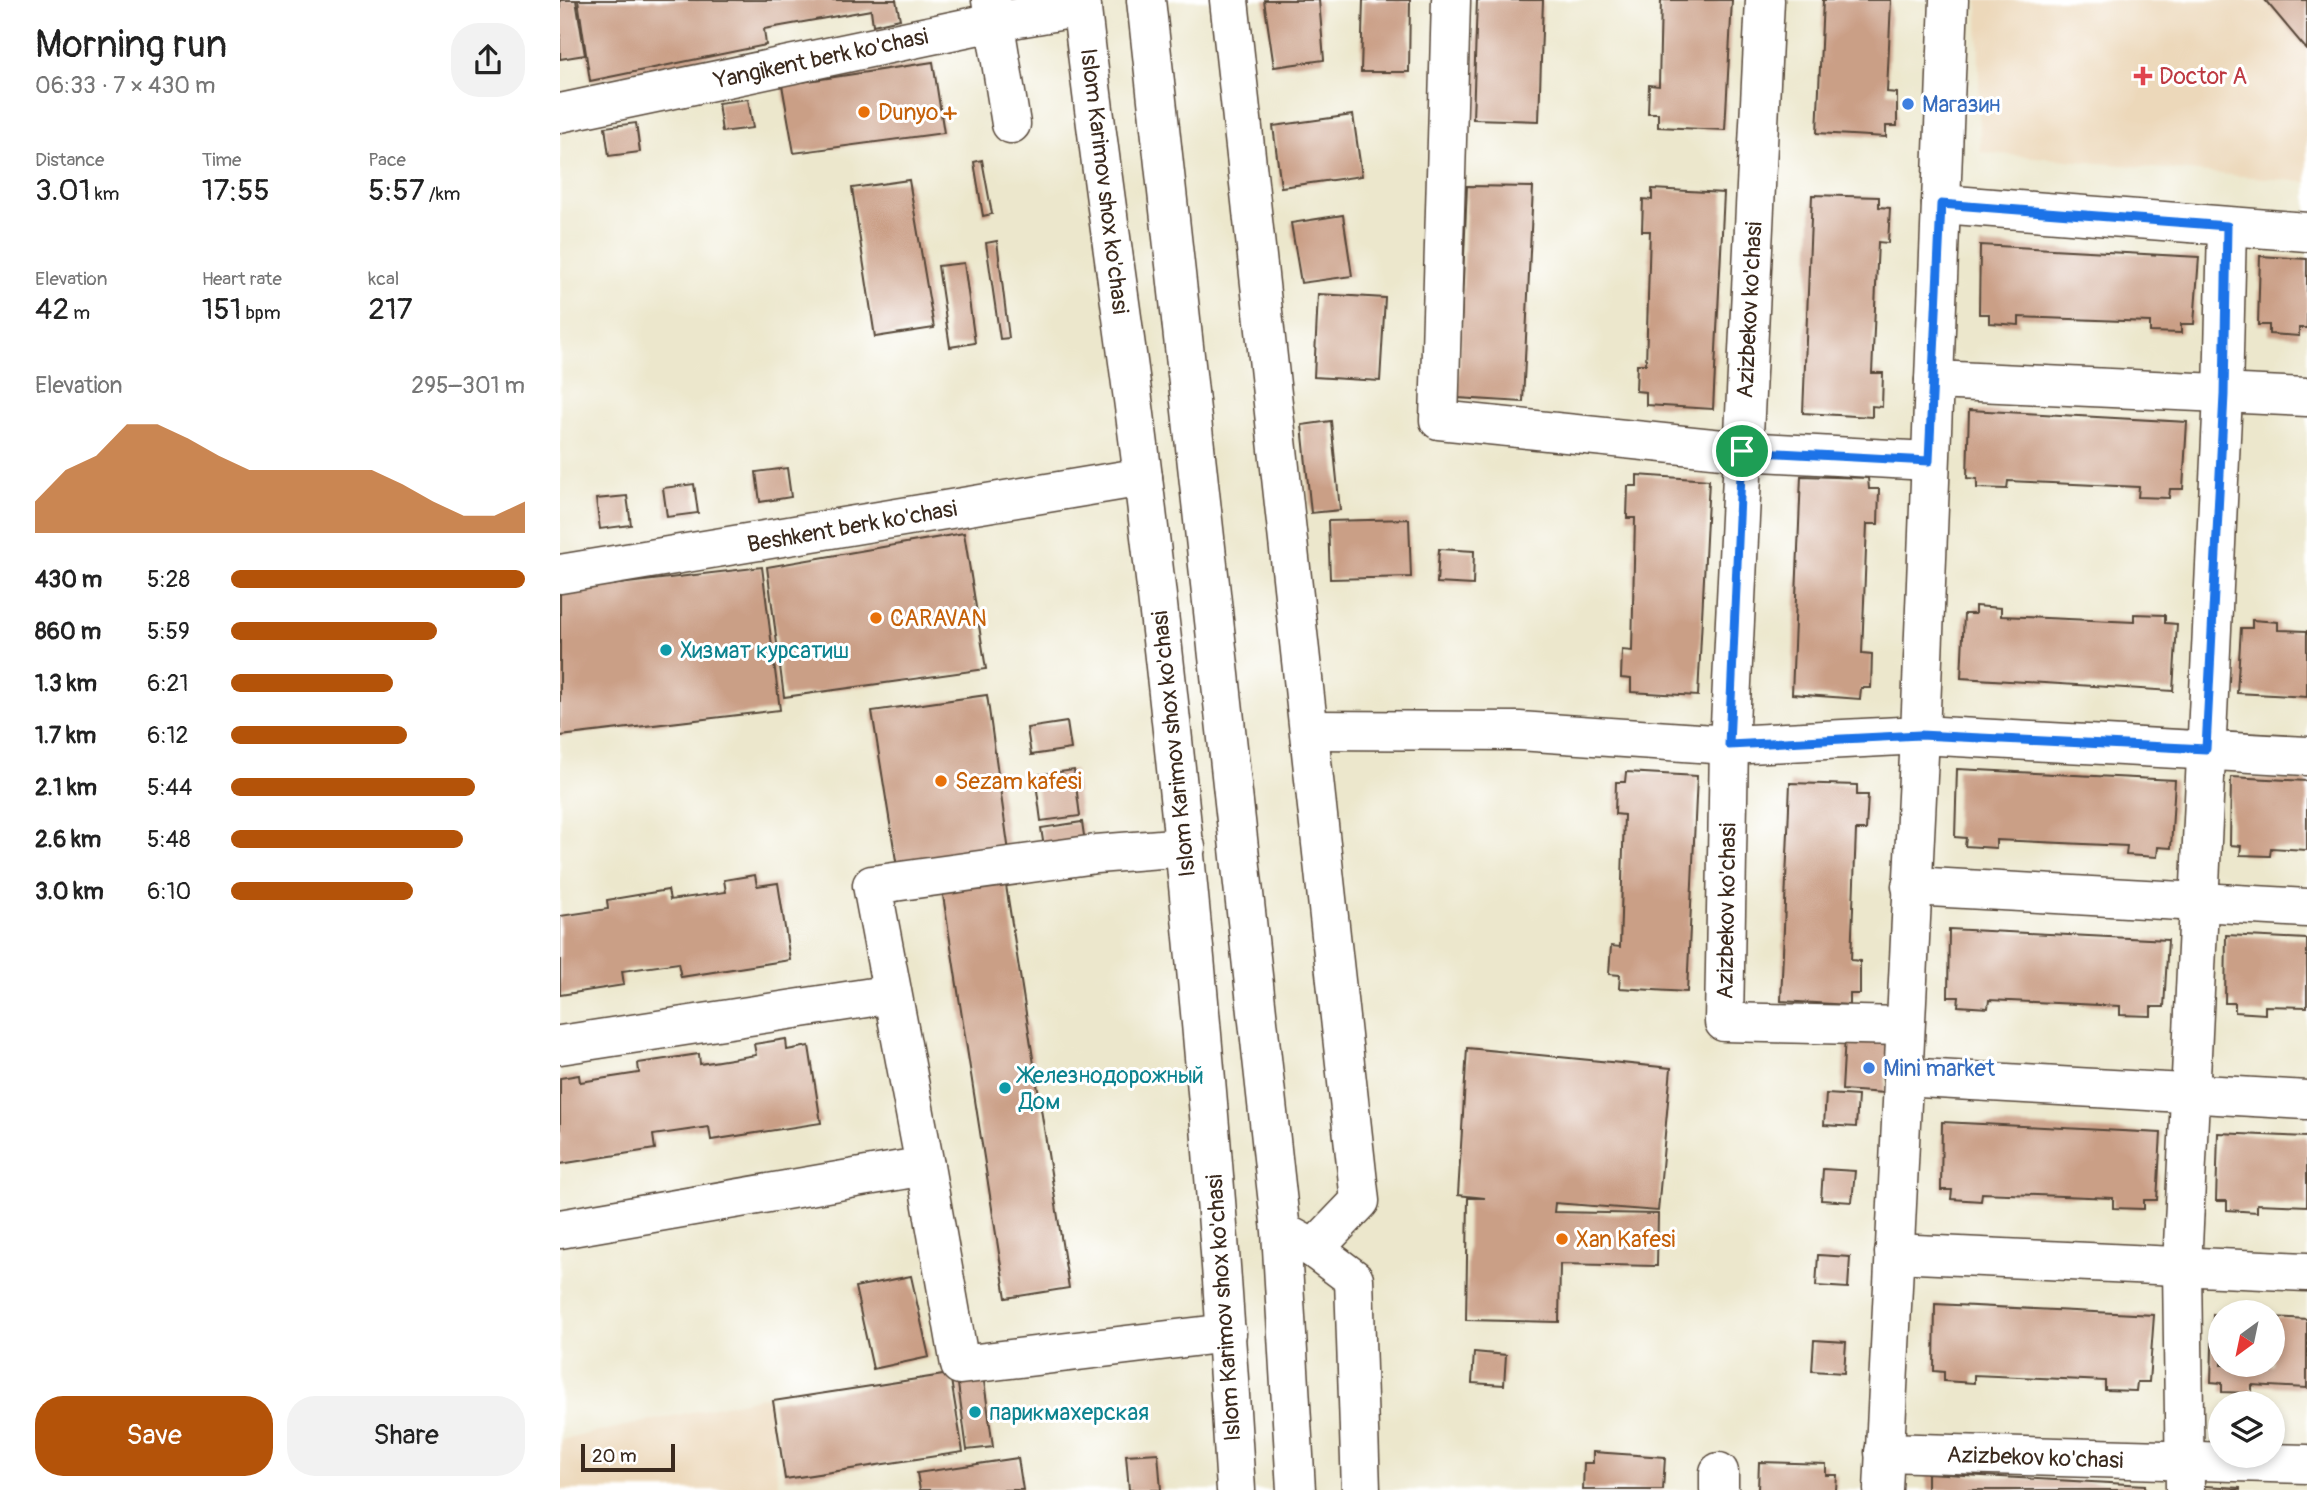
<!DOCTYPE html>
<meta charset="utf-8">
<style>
:root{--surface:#fff;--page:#f2f2f2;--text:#222;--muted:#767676;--accent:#b45309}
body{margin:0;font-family:Pangolin,sans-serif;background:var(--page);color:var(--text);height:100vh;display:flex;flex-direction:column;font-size:26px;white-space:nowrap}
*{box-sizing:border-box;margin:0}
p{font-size:23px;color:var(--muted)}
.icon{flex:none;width:38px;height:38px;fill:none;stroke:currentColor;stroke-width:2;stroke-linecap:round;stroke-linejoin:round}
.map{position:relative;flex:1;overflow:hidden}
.panel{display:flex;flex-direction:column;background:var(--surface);width:560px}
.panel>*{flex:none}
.needle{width:46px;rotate:213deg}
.buttons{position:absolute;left:1648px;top:1300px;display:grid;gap:14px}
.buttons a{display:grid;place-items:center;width:77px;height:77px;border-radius:50%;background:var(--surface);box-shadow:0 4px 10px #0003;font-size:35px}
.scale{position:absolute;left:21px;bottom:18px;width:94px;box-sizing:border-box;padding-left:7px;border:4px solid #3b2a1e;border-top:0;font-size:19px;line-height:24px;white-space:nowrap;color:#3b2a1e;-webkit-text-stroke:5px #fff;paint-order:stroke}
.pin{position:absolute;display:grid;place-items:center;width:60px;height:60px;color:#fff;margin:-30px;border:4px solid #fff;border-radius:50%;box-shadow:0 2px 7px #0007}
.round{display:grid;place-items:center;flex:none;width:74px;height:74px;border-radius:28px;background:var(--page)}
.summary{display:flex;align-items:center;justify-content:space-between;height:119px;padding:0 35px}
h1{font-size:38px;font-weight:600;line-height:52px}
.metrics{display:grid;grid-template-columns:repeat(3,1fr);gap:10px;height:119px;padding:7px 35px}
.metrics div{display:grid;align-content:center}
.metrics b{font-size:30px;font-weight:600}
.metrics small{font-size:19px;font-weight:400}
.metrics p{font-size:19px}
.chart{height:196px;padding:14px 35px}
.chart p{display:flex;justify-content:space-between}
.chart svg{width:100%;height:126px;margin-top:7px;fill:var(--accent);opacity:.7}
.cta{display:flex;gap:14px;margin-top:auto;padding:14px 35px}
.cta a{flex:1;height:80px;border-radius:28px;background:var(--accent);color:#fff;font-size:28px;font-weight:600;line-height:80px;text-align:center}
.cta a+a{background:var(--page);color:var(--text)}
ul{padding:0 35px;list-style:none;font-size:23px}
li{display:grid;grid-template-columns:112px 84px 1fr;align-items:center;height:52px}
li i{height:18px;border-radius:9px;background:var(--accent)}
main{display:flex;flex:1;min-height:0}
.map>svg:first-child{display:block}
.built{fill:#ecd8ba}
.building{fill:#ca9f86}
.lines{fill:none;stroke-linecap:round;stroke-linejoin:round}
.minor-casing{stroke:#564638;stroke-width:41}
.major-casing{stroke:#564638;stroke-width:41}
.minor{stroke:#fff;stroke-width:38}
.major{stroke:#fff;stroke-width:38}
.route-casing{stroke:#fff;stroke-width:14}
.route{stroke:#1a73e8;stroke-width:9}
.health-dot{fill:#e0444e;stroke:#fff;stroke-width:2.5}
.shop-dot{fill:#3f7fe0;stroke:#fff;stroke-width:2.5}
.food-dot{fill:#e8710a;stroke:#fff;stroke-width:2.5}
.culture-dot{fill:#0f9aa8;stroke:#fff;stroke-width:2.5}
.labels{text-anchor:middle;stroke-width:6;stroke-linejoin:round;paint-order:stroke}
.street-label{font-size:23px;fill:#3b2a1e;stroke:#fff}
.health-label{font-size:23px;fill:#be3a42;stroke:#fff;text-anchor:start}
.shop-label{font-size:23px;fill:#366cbe;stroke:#fff;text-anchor:start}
.food-label{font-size:23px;fill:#c56008;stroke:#fff;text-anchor:start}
.culture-label{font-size:23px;fill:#0d838f;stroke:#fff;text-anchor:start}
</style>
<main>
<section class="panel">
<div class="summary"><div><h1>Morning run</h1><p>06:33 · 7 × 430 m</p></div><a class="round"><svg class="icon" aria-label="share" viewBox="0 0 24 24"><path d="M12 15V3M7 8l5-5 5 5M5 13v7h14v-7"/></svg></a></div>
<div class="metrics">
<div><p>Distance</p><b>3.01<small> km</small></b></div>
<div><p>Time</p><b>17:55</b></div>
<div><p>Pace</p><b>5:57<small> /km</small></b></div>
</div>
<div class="metrics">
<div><p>Elevation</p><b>42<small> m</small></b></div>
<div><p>Heart rate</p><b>151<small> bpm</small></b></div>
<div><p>kcal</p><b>217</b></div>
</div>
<div class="chart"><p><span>Elevation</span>295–301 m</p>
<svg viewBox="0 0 160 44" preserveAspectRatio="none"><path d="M0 44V33L10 22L20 17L30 6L40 6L50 11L60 17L70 22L80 22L90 22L100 22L110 22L120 27L130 33L140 38L150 38L160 33V44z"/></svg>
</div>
<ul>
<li><b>430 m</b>5:28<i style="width:100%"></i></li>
<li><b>860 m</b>5:59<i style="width:70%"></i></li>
<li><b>1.3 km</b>6:21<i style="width:55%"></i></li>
<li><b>1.7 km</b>6:12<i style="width:60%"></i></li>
<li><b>2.1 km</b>5:44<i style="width:83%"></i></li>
<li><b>2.6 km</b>5:48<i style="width:79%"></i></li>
<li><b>3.0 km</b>6:10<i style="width:62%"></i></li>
</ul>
<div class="cta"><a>Save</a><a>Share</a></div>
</section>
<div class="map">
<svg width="1747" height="1490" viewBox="0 0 1747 1490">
<rect width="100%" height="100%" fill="#fff"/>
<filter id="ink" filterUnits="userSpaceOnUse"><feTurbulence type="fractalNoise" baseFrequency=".0143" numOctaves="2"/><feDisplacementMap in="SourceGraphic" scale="14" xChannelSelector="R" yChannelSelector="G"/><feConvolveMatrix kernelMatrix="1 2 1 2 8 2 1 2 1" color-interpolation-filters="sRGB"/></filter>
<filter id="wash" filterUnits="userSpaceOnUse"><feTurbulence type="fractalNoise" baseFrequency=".00686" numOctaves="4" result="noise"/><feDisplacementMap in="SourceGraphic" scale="28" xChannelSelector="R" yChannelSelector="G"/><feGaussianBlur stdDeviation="1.57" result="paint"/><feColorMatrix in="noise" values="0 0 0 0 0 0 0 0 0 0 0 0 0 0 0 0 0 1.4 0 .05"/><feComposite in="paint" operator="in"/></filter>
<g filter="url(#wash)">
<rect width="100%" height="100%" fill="#ece7cc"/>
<g class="built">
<path d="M1418,0H1747V182L1420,152Z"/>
<path d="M207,1396L219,1490H0V1440Z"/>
</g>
<g id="blocks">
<g class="building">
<path d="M0,0H16L25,55L0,59Z"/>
<path d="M18,0H336L340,19L313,25L311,10L204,29L206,45L30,81Z"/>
<path d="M704,0H759L764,60L714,67Z"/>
<path d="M803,0H850L849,72H801Z"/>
<path d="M917,0H983L979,121L913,119Z"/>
<path d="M1101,0H1172L1165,130L1098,127V113H1088L1089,85L1099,86Z"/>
<path d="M1263,0H1331L1327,92L1337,93V126H1326V137L1257,133Z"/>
<path d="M1705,0H1747V50Z"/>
<path d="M373,62L384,133L234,153L222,85Z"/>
<path d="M188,99L193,128L162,132L158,103Z"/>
<path d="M793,115L802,176L721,187L713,126Z"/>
<path d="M76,123L80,152L49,156L45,127Z"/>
<path d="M422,160L432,214L423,216L414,162Z"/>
<path d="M349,180L374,328L315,337L292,188Z"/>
<path d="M907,186L973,187L963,402L898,398Z"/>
<path d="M1092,189L1164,193L1153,409L1086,405V392L1076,391L1077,364H1086L1090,231H1082L1083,199L1092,200Z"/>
<path d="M1252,195L1319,197V207L1330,208L1328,243L1318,242L1312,373H1323L1322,407L1312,406V417L1243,413Z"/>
<path d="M783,215L792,276L741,283L731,223Z"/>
<path d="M437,241L449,338L440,339L426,243Z"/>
<path d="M1420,245L1639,257L1634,324H1621V333L1590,332V322L1459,317V325L1429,323V314H1419Z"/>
<path d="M1700,256L1747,259V328H1739V336L1709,334V325H1698Z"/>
<path d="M404,263L415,343L390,347L378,266Z"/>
<path d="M758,294L825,298L820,381L754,377Z"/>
<path d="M1409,410L1627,422L1623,489H1610L1609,498L1578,497L1579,487L1448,481L1447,489L1417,488V479L1407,478Z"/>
<path d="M771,421L780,510L751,513L742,425Z"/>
<path d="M227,468L231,497L200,502L196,472Z"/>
<path d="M1077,475L1149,480L1138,696L1071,692V679L1061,678L1062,650L1072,651L1075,518H1067L1068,486H1077Z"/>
<path d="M1241,476L1308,478L1309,489H1319L1318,524H1307L1302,653L1312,654L1311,688H1301L1300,699L1232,694Z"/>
<path d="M134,484L138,513L107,517L103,488Z"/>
<path d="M67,496L71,525L40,529L36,499Z"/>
<path d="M849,519L851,577L770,579L768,521Z"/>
<path d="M404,533L426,669L224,697L207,567Z"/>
<path d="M879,549L914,551L913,585L877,583Z"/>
<path d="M202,567L220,710L0,736V591Z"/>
<path d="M1415,606L1441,608V616L1574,622V614L1605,615V623L1617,624L1613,691L1401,678L1404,614H1415Z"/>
<path d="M1692,620L1718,622V630L1747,631V697L1677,693L1681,628H1692Z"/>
<path d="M427,695L449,852L337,867L312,711Z"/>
<path d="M507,722L511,749L471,755L467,728Z"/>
<path d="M1397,769L1615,780L1611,848L1598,847L1597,857L1566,855L1567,846L1436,840V848L1405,846L1406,838L1395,837Z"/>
<path d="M514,770L520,816L481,821L475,775Z"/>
<path d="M1066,772L1137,776L1127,992L1059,988L1060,975L1049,974L1051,946L1060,947L1064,815L1055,814L1056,782H1065Z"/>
<path d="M1671,777L1747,781V850L1711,848L1710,856L1680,855L1681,846L1670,845Z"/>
<path d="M1230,783L1297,785V795H1308L1306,830H1296L1291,960L1300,961V994H1290V1005L1221,1001Z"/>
<path d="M522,822L526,849L485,854L481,828Z"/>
<path d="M195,875L197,886L218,883L230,960L121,977L118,963L62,971L64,985L0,995V916L48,909L47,900L108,890L110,900L166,892L164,880Z"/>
<path d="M445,879L509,1288L446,1298L382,889Z"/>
<path d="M1389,929L1608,940L1604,1007H1591V1016L1560,1015V1006L1429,1000L1428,1008L1398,1006L1399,997H1388Z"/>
<path d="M1666,935L1747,939V1007L1705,1006V1014L1675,1012V1003H1665Z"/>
<path d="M1285,1036L1329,1040L1325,1093L1282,1090Z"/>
<path d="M226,1039L227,1050L249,1046L261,1123L151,1140L149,1127L93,1135L95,1149L0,1164V1078L19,1075L20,1082L79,1073L78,1063L139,1054L140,1064L196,1055L194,1044Z"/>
<path d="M907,1048L1111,1068L1098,1211L995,1203L994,1212L1098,1214L1097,1266L1000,1264L999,1322L906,1320L908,1198H925L898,1195Z"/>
<path d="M1266,1094L1298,1096L1296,1127L1264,1125Z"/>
<path d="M1382,1122L1601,1133L1597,1200H1584V1209L1553,1208V1198L1422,1193L1421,1201L1391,1199L1392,1190H1381Z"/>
<path d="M1658,1133L1747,1137V1206L1697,1204V1212L1667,1210V1201H1656Z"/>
<path d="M1263,1169L1295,1171L1292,1202L1261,1200Z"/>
<path d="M1258,1255L1290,1257L1288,1288L1256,1286Z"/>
<path d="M351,1276L369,1357L313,1369L295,1287Z"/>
<path d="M1375,1304L1594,1315L1589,1382H1577L1576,1391L1545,1390V1381L1414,1375V1383L1384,1381V1372L1374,1371Z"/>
<path d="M1653,1314L1661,1315V1365H1713V1317L1747,1319V1388L1692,1385V1393L1662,1392V1383L1651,1382Z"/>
<path d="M1254,1340L1286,1342L1284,1373L1252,1371Z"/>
<path d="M914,1352L946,1355L944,1385L912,1383Z"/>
<path d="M390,1374L403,1452L225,1479L213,1401Z"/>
<path d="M423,1374L433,1447L407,1450L397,1377Z"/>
<path d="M1033,1452L1105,1457L1103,1490H1023L1024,1463H1033Z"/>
<path d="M598,1453L601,1490H569L566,1455Z"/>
<path d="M458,1458L463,1490H360L357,1473Z"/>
<path d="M1199,1462L1266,1464V1475H1277L1276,1490H1198Z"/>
<path d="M1367,1473L1585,1485V1490H1367Z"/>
<path d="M1644,1486L1680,1488V1490H1643Z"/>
</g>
</g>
</g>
<g filter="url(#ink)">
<use href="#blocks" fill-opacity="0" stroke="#564638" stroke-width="2"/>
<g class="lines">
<defs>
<g id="minor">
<path d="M431,0L451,124"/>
<path d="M669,0L800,1201L754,1249"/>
<path d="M891,0L879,420L1182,451L1369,461"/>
<path d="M1205,0L1169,745L1164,1022L1344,1026"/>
<path d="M0,113L434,22L522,7"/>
<path d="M1381,204L1747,232"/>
<path d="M1374,380L1747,397"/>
<path d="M0,574L583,477"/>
<path d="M749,730L959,731L1169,745L1360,735L1747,756"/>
<path d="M1351,886L1747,908"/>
<path d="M0,1045L332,994"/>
<path d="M1342,1077L1747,1100"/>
<path d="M365,1166L400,1365L667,1333"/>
<path d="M0,1229L365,1166L312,885L536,854L626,847"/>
<path d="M732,1237L754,1249L794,1279L801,1490"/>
<path d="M1334,1253L1747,1272"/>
<path d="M1324,1452L1747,1464"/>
<path d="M1159,1490V1472"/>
<path d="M1323,1490L1360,735L1389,0"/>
<path d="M1625,1490L1622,1267L1663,395L1667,227"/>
</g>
<g id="major">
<path d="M521,0C538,160 564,319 583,478C624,814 656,1152 676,1490"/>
<path d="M586,0L721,1231L736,1490"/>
</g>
</defs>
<use href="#minor" class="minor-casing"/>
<use href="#major" class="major-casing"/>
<use href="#minor" class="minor"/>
<use href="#major" class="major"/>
</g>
</g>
<g class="lines" filter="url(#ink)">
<defs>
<path id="route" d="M1381,204L1667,226L1664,395L1646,749L1360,735L1169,745L1182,451L1369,461Z"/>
</defs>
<use href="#route" class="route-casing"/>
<use href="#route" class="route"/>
</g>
<path class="health-dot" d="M1579.5 65.5h7v7h7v7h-7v7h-7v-7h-7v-7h7z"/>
<g class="shop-dot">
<circle cx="1348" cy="104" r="7"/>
<circle cx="1309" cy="1068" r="7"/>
</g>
<g class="food-dot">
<circle cx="304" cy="112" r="7"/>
<circle cx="316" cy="618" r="7"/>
<circle cx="381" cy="781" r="7"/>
<circle cx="1002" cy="1239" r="7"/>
</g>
<g class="culture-dot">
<circle cx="106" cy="650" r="7"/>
<circle cx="445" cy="1088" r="7"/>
<circle cx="415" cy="1412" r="7"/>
</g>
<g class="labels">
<g class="street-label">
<text transform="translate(261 58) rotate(-12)" y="8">Yangikent berk ko'chasi</text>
<text transform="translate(545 181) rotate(83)" y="8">Islom Karimov shox ko'chasi</text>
<text transform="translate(1189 310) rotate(-87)" y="8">Azizbekov ko'chasi</text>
<text transform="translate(292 526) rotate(-10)" y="8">Beshkent berk ko'chasi</text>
<text transform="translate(613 744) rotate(-96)" y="8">Islom Karimov shox ko'chasi</text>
<text transform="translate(1166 911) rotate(-89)" y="8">Azizbekov ko'chasi</text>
<text transform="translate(663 1308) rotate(-94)" y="8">Islom Karimov shox ko'chasi</text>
<text transform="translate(1475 1457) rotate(2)" y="8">Azizbekov ko'chasi</text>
</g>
<g class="health-label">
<text x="1599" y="84">Doctor A</text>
</g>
<g class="shop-label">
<text x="1362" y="112">Магазин</text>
<text x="1323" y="1076">Mini market</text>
</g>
<g class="food-label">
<text x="318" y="120">Dunyo +</text>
<text x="330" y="626">CARAVAN</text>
<text x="395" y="789">Sezam kafesi</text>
<text x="1016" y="1247">Xan Kafesi</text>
</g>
<g class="culture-label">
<text x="120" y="658">Хизмат курсатиш</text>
<text x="459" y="1083">Железнодорожный<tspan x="459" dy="26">Дом</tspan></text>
<text x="429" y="1420">парикмахерская</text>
</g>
</g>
</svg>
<div class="buttons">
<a><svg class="needle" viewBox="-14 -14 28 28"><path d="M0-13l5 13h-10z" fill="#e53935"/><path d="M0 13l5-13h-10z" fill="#767676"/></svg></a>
<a><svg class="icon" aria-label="layers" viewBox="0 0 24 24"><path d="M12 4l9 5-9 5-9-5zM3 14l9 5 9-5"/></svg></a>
</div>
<div class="scale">20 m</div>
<div class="pin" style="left:1182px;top:451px;background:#1e9e55"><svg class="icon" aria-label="arrive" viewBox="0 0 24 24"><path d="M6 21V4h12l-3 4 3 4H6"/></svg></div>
</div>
</main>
